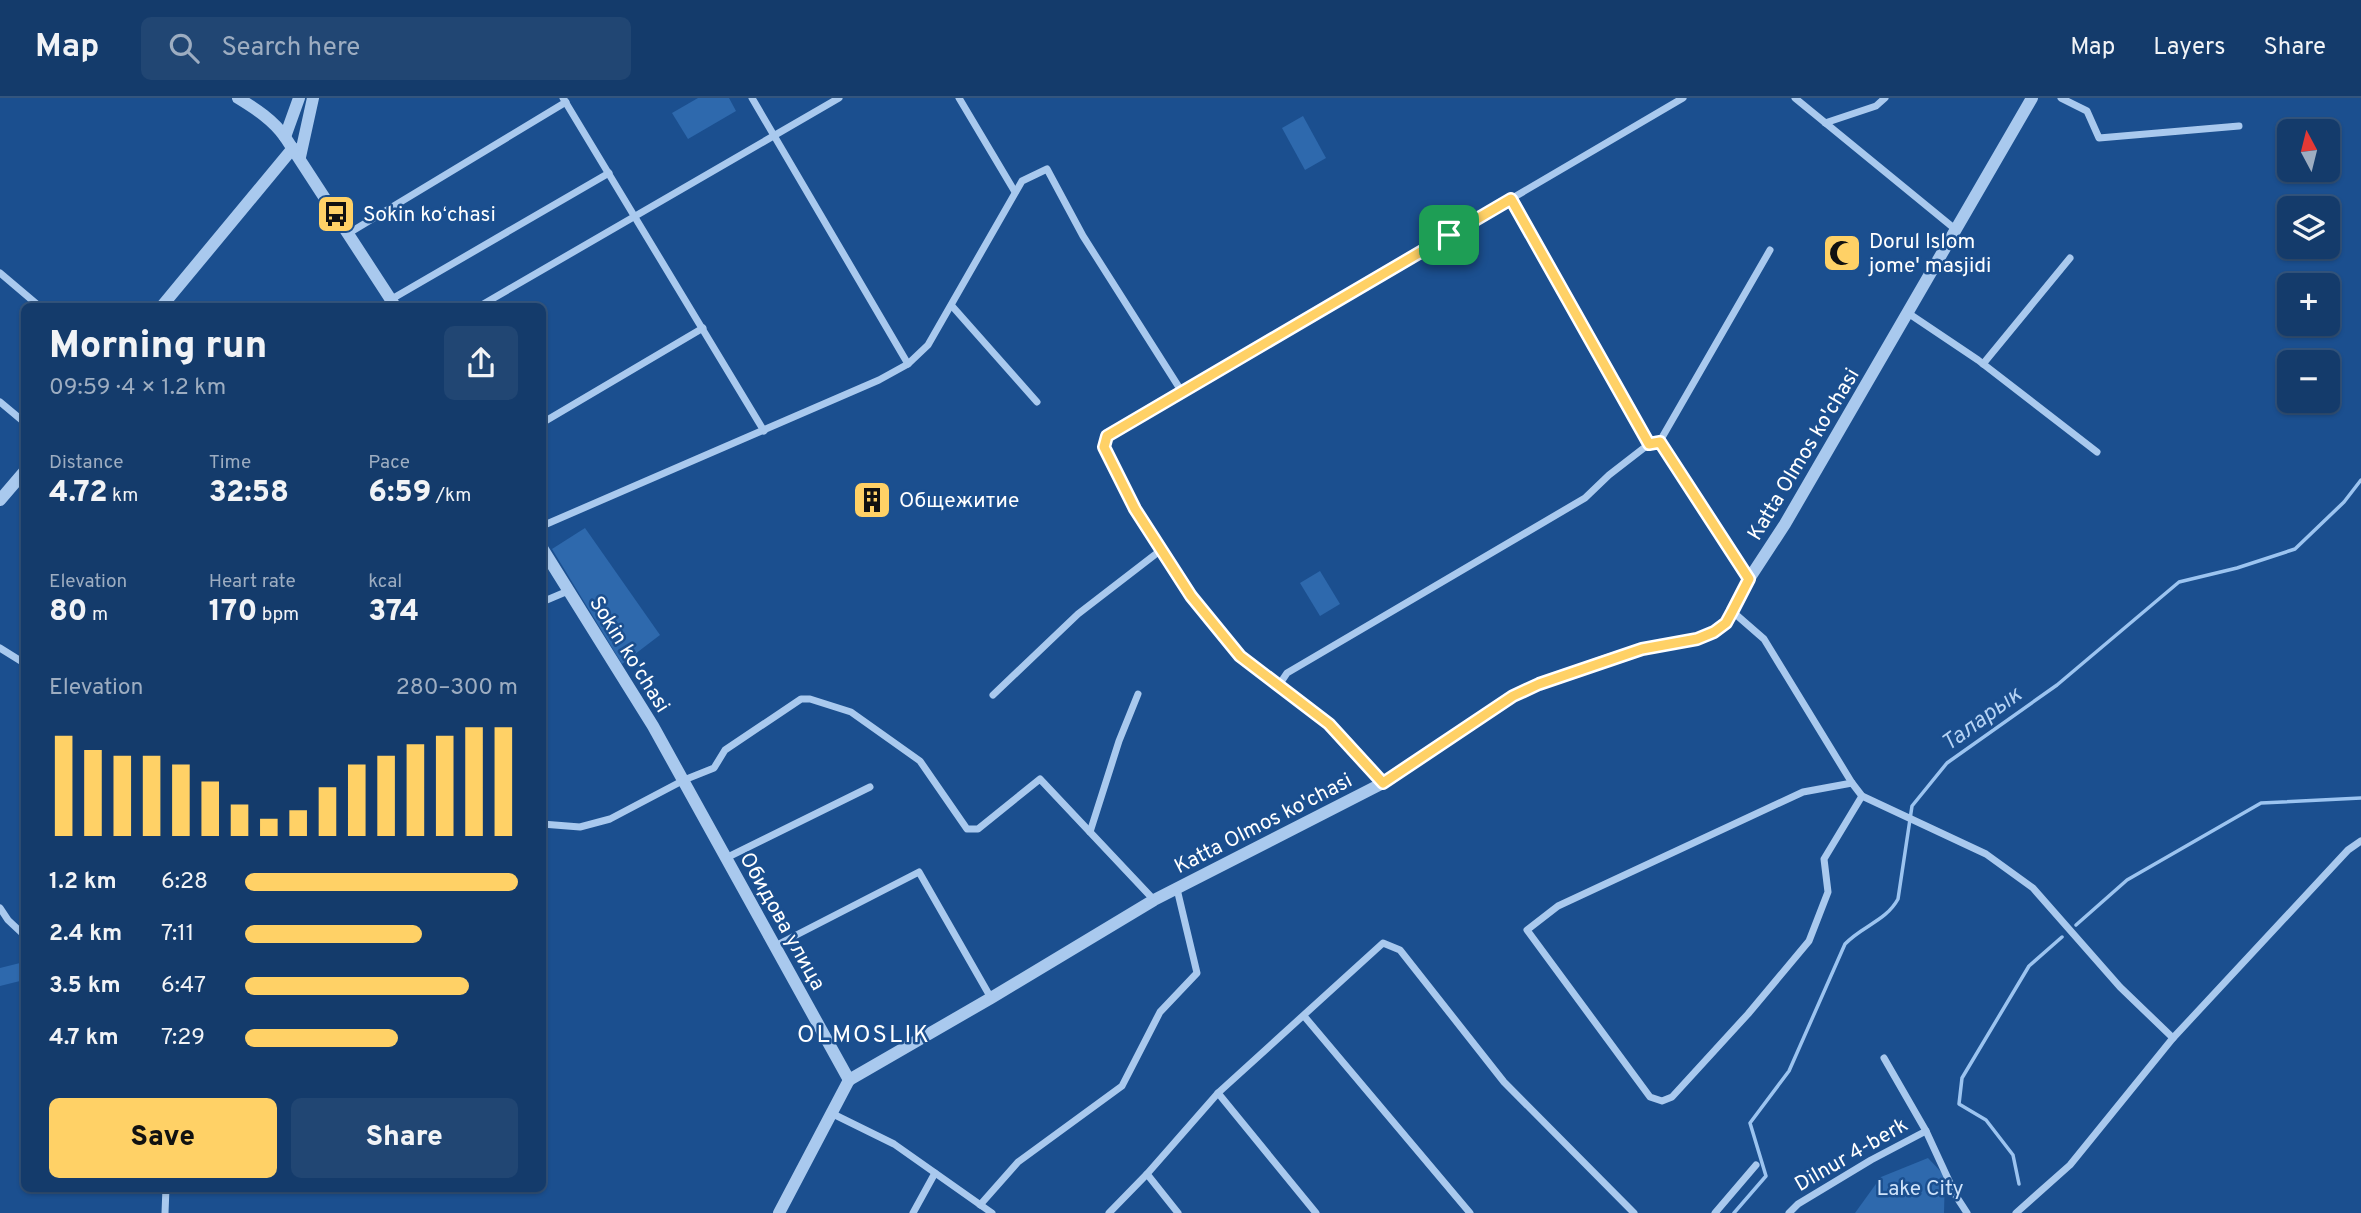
<!DOCTYPE html>
<meta charset="utf-8">
<style>
:root{--surface:#143b6b;--page:#214673;--text:#f1f3f6;--muted:#9dadc1;--line:#33557e;--accent:#ffd166}
body{margin:0;font-family:Overpass,sans-serif;background:var(--page);color:var(--text);height:100vh;display:flex;flex-direction:column;font-size:26px;white-space:nowrap}
*{box-sizing:border-box;margin:0}
p{font-size:23px;color:var(--muted)}
.icon{flex:none;width:38px;height:38px;fill:none;stroke:currentColor;stroke-width:2;stroke-linecap:round;stroke-linejoin:round}
.map{position:relative;flex:1;overflow:hidden}
.side{position:absolute;left:21px;top:205px;width:525px;height:889px;display:flex;flex-direction:column;background:var(--surface);border-radius:10px;box-shadow:0 2px 5px #0004,0 0 0 2px var(--line)}
.side>*{flex:none}
.needle{width:46px;rotate:353deg}
.buttons{position:absolute;left:2277px;top:21px;display:grid;gap:14px}
.buttons a{display:grid;place-items:center;width:63px;height:63px;border-radius:10px;background:var(--surface);box-shadow:0 2px 5px #0004,0 0 0 2px var(--line);font-size:35px}
.pin{position:absolute;display:grid;place-items:center;width:60px;height:60px;color:#fff;margin:-30px;border-radius:14px;box-shadow:0 4px 10px #0006}
.round{display:grid;place-items:center;flex:none;width:74px;height:74px;border-radius:10px;background:var(--page)}
.head{display:flex;align-items:center;justify-content:space-between;height:119px;padding:0 28px}
h1{font-size:38px;font-weight:800;line-height:52px}
.figures{display:grid;grid-template-columns:repeat(3,1fr);gap:10px;height:119px;padding:7px 28px}
.figures div{display:grid;align-content:center}
.figures b{font-size:30px;font-weight:800}
.figures small{font-size:19px;font-weight:400}
.figures p{font-size:19px}
.chart{height:196px;padding:14px 28px}
.chart p{display:flex;justify-content:space-between}
.chart svg{width:100%;height:126px;margin-top:7px;stroke:var(--accent);stroke-width:6}
.action{display:flex;gap:14px;margin-top:auto;padding:14px 28px}
.action a{flex:1;height:80px;border-radius:10px;background:var(--accent);color:#111;font-size:28px;font-weight:800;line-height:80px;text-align:center}
.action a+a{background:var(--page);color:var(--text)}
ul{padding:0 28px;list-style:none;font-size:23px}
li{display:grid;grid-template-columns:112px 84px 1fr;align-items:center;height:52px}
li i{height:18px;border-radius:9px;background:var(--accent)}
header{display:flex;align-items:center;gap:42px;box-sizing:border-box;height:98px;padding:0 35px;background:var(--surface);border-bottom:2px solid var(--line)}
header strong{font-size:33px}
nav{display:flex;gap:38px;margin-inline-start:auto;font-size:24px}
.search{width:490px;height:63px;background:var(--page);display:flex;align-items:center;gap:18px;box-sizing:border-box;padding:0 24px;border-radius:10px;color:var(--muted);font-size:26px}
.map>svg:first-child{display:block}
.green{fill:#2e69ad}
.lines{fill:none;stroke-linecap:round;stroke-linejoin:round}
.stream{stroke:#9cc4f0;stroke-width:3.5}
.minor{stroke:#a9c9ee;stroke-width:7}
.tertiary{stroke:#a9c9ee;stroke-width:12}
.route-casing{stroke:#fff;stroke-width:14}
.route{stroke:#ffd166;stroke-width:9}
.labels{text-anchor:middle;stroke-width:5;stroke-linejoin:round;paint-order:stroke}
.poi-label{font-size:21px;fill:#fff;stroke:#1b4f8f;text-anchor:start}
.street-label{font-size:21px;fill:#fff;stroke:#1b4f8f}
.park-label{font-size:21px;fill:#cfe3fa;stroke:#1b4f8f}
.water-label{font-size:23px;font-style:italic;fill:#b5d3f5;stroke:#1b4f8f}
.quarter-label{font-size:24px;letter-spacing:2px;fill:#fff;stroke:#1b4f8f}
</style>
<header>
<strong>Map</strong>
<div class="search"><svg class="icon" aria-label="search" viewBox="0 0 24 24"><circle cx="10" cy="10" r="6"/><path d="M15 15l6 6"/></svg>Search here</div>
<nav><a>Map</a><a>Layers</a><a>Share</a></nav>
</header>
<div class="map">
<svg width="2361" height="1115" viewBox="0 0 2361 1115">
<rect width="100%" height="100%" fill="#1b4f8f"/>
<g class="green">
<path d="M698,0H729L736,13L688,41L672,15Z"/>
<path d="M1303,18L1326,60L1305,72L1282,30Z"/>
<path d="M585,430L660,537L622,566L552,451Z"/>
<path d="M1320,473L1340,506L1320,518L1300,485Z"/>
<path d="M24,864V882L0,888V870Z"/>
<path d="M1928,1060L1945,1078L1944,1115H1855L1881,1079Z"/>
</g>
<g class="lines">
<g class="stream">
<path d="M2076,827L2127,782L2261,705L2361,700"/>
<path d="M2019,1086L2013,1057L1986,1022L1959,1006L1962,980L2029,868L2062,839"/>
<path d="M1734,1115L1766,1078L1750,1025L1789,973L1845,846C1862,828 1886,823 1898,801L1912,708L1947,665L2057,587L2179,484L2237,470L2295,451L2344,404L2361,382"/>
</g>
<g class="minor">
<path d="M563,0L764,333"/>
<path d="M752,0L908,266"/>
<path d="M959,0L1015,94"/>
<path d="M1795,0L1955,131"/>
<path d="M2061,0L2087,13L2099,40L2239,28"/>
<path d="M1825,25L1876,8L1885,0"/>
<path d="M349,135L566,4"/>
<path d="M0,175L39,208"/>
<path d="M390,202L609,75"/>
<path d="M480,208L839,0"/>
<path d="M952,208L1037,304"/>
<path d="M1908,215L1978,262L2097,354"/>
<path d="M1983,266L2070,160"/>
<path d="M0,304L24,324"/>
<path d="M542,325L703,230"/>
<path d="M1660,343L1749,481"/>
<path d="M1649,346L1660,343L1770,152"/>
<path d="M542,428L879,282L908,266L928,247L1022,83L1047,71L1083,138L1182,294"/>
<path d="M542,504L568,493"/>
<path d="M1733,514L1764,541L1852,685L1862,698L1986,756L2033,790L2120,889L2173,940"/>
<path d="M0,550L24,565"/>
<path d="M1279,587L1287,575L1585,400L1609,377L1649,346L1511,101"/>
<path d="M993,597L1078,516L1161,452"/>
<path d="M1383,685L1329,626L1240,558L1191,498L1135,411L1104,349L1107,338L1683,0"/>
<path d="M1852,685L1803,694L1558,808L1527,832L1650,999L1662,1003L1672,999L1748,916L1809,843L1828,794L1824,761L1862,698"/>
<path d="M542,726L580,729L610,721L684,682L714,670L725,652L801,601H810L851,614L920,663L967,731H978L1040,681L1154,802"/>
<path d="M1090,734L1119,643L1138,596"/>
<path d="M726,760L870,689"/>
<path d="M0,810L8,822L24,837"/>
<path d="M775,848L919,774L991,900"/>
<path d="M1304,918L1470,1115"/>
<path d="M1884,960L1926,1033"/>
<path d="M1218,995L1316,1115"/>
<path d="M831,1015L894,1046L992,1115"/>
<path d="M1147,1076L1178,1115"/>
<path d="M980,1107L1018,1064L1122,988L1160,914L1197,875L1177,791"/>
<path d="M165,1115L166,1090"/>
<path d="M913,1115L935,1075"/>
<path d="M1109,1115L1147,1076L1218,995L1383,845L1400,852L1504,984L1634,1115"/>
<path d="M1715,1115L1756,1067"/>
<path d="M1789,1115L1798,1106L1871,1062L1926,1033L1956,1098L1967,1115"/>
<path d="M2016,1115L2070,1067L2173,940L2348,752L2361,743"/>
</g>
<g class="tertiary">
<path d="M238,0C256,11 273,22 285,39L395,208"/>
<path d="M285,39L299,0"/>
<path d="M300,59L313,0"/>
<path d="M162,208L293,50"/>
<path d="M0,402L24,374"/>
<path d="M542,450L653,628L849,982"/>
<path d="M849,982L991,900L1154,802L1383,685L1513,598L1539,586L1608,562L1642,551L1697,541L1714,534L1726,525L1749,481L1785,426L2032,0"/>
<path d="M779,1115L849,982"/>
</g>
</g>
<g class="lines">
<defs>
<path id="route" d="M1511,101L1649,346L1660,344L1749,481L1732,514L1726,525L1714,534L1697,541L1642,551L1539,586L1513,598L1383,685L1329,626L1240,558L1191,498L1135,411L1104,349L1107,338Z"/>
</defs>
<use href="#route" class="route-casing"/>
<use href="#route" class="route"/>
</g>
<defs>
<symbol id="bus-square" viewBox="-11 -11 22 22"><rect x="-9" y="-9" width="18" height="18" rx="4" fill="#ffd166" stroke="#1b4f8f"/><path d="M-5-6H5V4H4V6H2V4H-2V6H-4V4H-5ZM-3.5-4V0h7V-4ZM-3.5 1.2v1.5H-2V1.2ZM2 1.2v1.5H3.5V1.2Z" fill="#111"/></symbol>
<symbol id="mosque-square" viewBox="-11 -11 22 22"><rect x="-9" y="-9" width="18" height="18" rx="4" fill="#ffd166" stroke="#1b4f8f"/><path d="M3.5-4.9A6 6 0 1 0 3.5 4.9A5 5 0 1 1 3.5-4.9Z" fill="#111"/></symbol>
<symbol id="building-square" viewBox="-11 -11 22 22"><rect x="-9" y="-9" width="18" height="18" rx="4" fill="#ffd166" stroke="#1b4f8f"/><path d="M-4-6H4V6H1V3H-1V6H-4ZM-2.5-4.3h1.7v1.8h-1.7ZM.8-4.3h1.7v1.8H.8ZM-2.5-1h1.7V.8h-1.7ZM.8-1h1.7V.8H.8Z" fill="#111"/></symbol>
</defs>
<g fill-rule="evenodd">
<use href="#bus-square" x="314" y="94" width="44" height="44"/>
<use href="#mosque-square" x="1820" y="133" width="44" height="44"/>
<use href="#building-square" x="850" y="380" width="44" height="44"/>
</g>
<g class="labels">
<g class="poi-label">
<text x="363" y="123">Sokin koʻchasi</text>
<text x="1869" y="150">Dorul Islom<tspan x="1869" dy="24">jome' masjidi</tspan></text>
<text x="899" y="409">Общежитие</text>
</g>
<g class="street-label">
<text transform="translate(1803 356) rotate(-59)" y="7">Katta Olmos ko'chasi</text>
<text transform="translate(630 556) rotate(58)" y="7">Sokin ko'chasi</text>
<text transform="translate(1263 725) rotate(-27)" y="7">Katta Olmos ko'chasi</text>
<text transform="translate(783 823) rotate(61)" y="7">Обидова улица</text>
<text transform="translate(1851 1056) rotate(-30)" y="7">Dilnur 4-berk</text>
</g>
<g class="park-label">
<text x="1920" y="1097">Lake City</text>
</g>
<g class="water-label">
<text transform="translate(1981 620) rotate(-36)" y="8">Таларык</text>
</g>
<g class="quarter-label">
<text x="864" y="944">OLMOSLIK</text>
</g>
</g>
</svg>
<div class="buttons">
<a><svg class="needle" viewBox="-14 -14 28 28"><path d="M0-13l5 13h-10z" fill="#e53935"/><path d="M0 13l5-13h-10z" fill="#9dadc1"/></svg></a>
<a><svg class="icon" aria-label="layers" viewBox="0 0 24 24"><path d="M12 4l9 5-9 5-9-5zM3 14l9 5 9-5"/></svg></a>
<a>+</a>
<a>−</a>
</div>
<div class="pin" style="left:1449px;top:137px;background:#1e9e55"><svg class="icon" aria-label="arrive" viewBox="0 0 24 24"><path d="M6 21V4h12l-3 4 3 4H6"/></svg></div>
<section class="side">
<div class="head"><div><h1>Morning run</h1><p>09:59 · 4 × 1.2 km</p></div><a class="round"><svg class="icon" aria-label="share" viewBox="0 0 24 24"><path d="M12 15V3M7 8l5-5 5 5M5 13v7h14v-7"/></svg></a></div>
<div class="figures">
<div><p>Distance</p><b>4.72<small> km</small></b></div>
<div><p>Time</p><b>32:58</b></div>
<div><p>Pace</p><b>6:59<small> /km</small></b></div>
</div>
<div class="figures">
<div><p>Elevation</p><b>80<small> m</small></b></div>
<div><p>Heart rate</p><b>170<small> bpm</small></b></div>
<div><p>kcal</p><b>374</b></div>
</div>
<div class="chart"><p><span>Elevation</span>280–300 m</p>
<svg viewBox="0 0 160 44" preserveAspectRatio="none"><path d="M5 44V9M15 44V14M25 44V16M35 44V16M45 44V19M55 44V25M65 44V33M75 44V38M85 44V35M95 44V27M105 44V19M115 44V16M125 44V12M135 44V9M145 44V6M155 44V6"/></svg>
</div>
<ul>
<li><b>1.2 km</b>6:28<i style="width:100%"></i></li>
<li><b>2.4 km</b>7:11<i style="width:65%"></i></li>
<li><b>3.5 km</b>6:47<i style="width:82%"></i></li>
<li><b>4.7 km</b>7:29<i style="width:56%"></i></li>
</ul>
<div class="action"><a>Save</a><a>Share</a></div>
</section>
</div>
